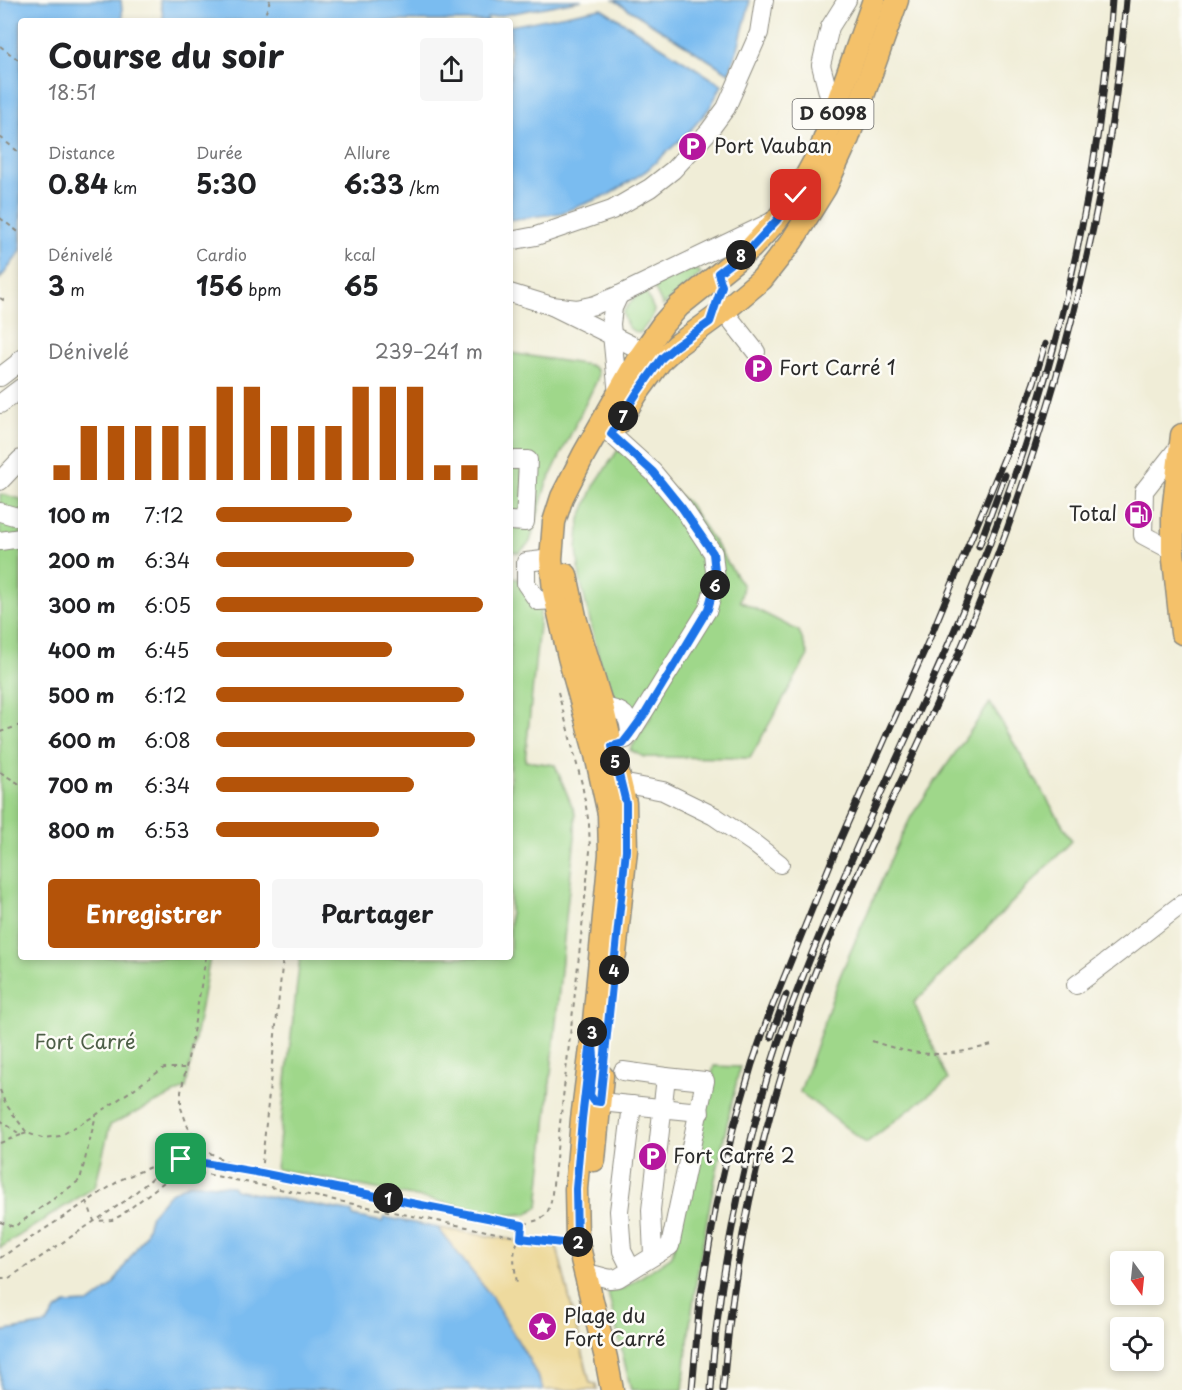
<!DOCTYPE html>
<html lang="fr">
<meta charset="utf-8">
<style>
:root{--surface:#fff;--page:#f6f6f6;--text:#202124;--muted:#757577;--accent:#b45309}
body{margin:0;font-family:"Playpen Sans",sans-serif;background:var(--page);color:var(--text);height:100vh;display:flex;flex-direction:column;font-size:22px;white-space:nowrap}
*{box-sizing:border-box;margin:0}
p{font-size:20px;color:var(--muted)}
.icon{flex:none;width:33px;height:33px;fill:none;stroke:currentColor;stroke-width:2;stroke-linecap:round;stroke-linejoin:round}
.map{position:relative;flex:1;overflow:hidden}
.drawer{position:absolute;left:18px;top:18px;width:495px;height:942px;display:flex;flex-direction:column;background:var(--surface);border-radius:6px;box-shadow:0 3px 9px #0003}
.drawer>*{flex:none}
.needle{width:39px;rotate:165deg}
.tools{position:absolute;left:1110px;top:1251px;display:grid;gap:12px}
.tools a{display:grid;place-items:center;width:54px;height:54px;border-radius:6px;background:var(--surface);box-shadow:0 3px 9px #0003;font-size:30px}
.pin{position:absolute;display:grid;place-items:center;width:51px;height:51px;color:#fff;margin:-26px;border-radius:12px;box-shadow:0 3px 9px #0006}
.km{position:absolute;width:30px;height:30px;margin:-15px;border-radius:50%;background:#222;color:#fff;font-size:16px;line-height:30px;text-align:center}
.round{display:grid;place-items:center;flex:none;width:63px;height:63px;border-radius:6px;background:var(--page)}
.headline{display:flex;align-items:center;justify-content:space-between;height:102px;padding:0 30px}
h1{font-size:33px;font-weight:700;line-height:45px}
.metrics{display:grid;grid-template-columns:repeat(3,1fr);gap:9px;height:102px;padding:6px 30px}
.metrics div{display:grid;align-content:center}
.metrics b{font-size:26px;font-weight:700}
.metrics small{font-size:16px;font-weight:400}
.metrics p{font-size:16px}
.chart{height:168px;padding:12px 30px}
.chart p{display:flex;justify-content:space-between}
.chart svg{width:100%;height:108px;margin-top:6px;stroke:var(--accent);stroke-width:6}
.cta{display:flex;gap:12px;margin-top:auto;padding:12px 30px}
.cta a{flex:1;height:69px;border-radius:6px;background:var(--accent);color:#fff;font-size:24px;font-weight:700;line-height:69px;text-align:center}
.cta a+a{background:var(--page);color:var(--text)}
ul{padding:0 30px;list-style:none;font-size:20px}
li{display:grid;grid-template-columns:96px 72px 1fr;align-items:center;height:45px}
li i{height:15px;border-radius:8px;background:var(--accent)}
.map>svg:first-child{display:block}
.green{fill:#9fd78a;stroke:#65815a;stroke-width:1.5}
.sand{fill:#eeda9e;stroke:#8c8264;stroke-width:1.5}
.water{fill:#7abcf0;stroke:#52748e;stroke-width:1.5}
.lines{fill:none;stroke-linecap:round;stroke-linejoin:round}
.minor-casing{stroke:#8e8c81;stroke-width:20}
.major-casing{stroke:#8e8c81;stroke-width:25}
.path{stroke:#8e8c81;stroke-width:2;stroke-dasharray:4.5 4.5;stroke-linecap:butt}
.minor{stroke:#fff;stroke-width:18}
.major{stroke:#f4c16b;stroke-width:22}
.rail-casing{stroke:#2b2b2b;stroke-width:7}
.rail{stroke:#fdfcf7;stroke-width:4.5;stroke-dasharray:14;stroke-linecap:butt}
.route-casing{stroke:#fff;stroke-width:12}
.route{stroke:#1a73e8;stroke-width:8}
.labels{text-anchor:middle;stroke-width:5;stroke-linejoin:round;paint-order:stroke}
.shield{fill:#fdfcf7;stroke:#6a6a68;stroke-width:1.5}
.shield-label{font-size:18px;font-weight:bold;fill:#2b2b2b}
.poi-label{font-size:20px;fill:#2b2b2b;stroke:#fdfcf7;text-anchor:start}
.park-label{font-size:20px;fill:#4e5f48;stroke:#fdfcf7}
</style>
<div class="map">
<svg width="1182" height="1390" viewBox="0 0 1182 1390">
<rect width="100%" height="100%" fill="#fdfcf7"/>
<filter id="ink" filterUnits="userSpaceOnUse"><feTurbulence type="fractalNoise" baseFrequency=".0167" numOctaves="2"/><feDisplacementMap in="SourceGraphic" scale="12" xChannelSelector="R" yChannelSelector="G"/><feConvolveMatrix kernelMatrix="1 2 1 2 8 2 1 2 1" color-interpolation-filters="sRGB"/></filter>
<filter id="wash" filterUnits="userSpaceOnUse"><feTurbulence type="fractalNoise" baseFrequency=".008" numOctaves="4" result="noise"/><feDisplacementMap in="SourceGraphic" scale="24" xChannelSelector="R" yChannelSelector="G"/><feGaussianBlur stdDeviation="1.35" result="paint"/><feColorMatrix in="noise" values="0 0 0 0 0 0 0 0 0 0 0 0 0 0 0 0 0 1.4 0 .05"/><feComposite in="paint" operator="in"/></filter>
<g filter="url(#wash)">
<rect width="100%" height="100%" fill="#f0edd7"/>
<g class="green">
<path d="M688,269L698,270L701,274L663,306L653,286Z"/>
<path d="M645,290L654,310L652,318L640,333C628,331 625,323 623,312L633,299Z"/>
<path d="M510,353L589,365C597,369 599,371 597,380L546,485L530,542L519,553L510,551Z"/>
<path d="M622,444L689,504L743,586L740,601L799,631L808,655L750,758L644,757L630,750L652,715L637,707L626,706L615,700L606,688L580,579L577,548L580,519L595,484Z"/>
<path d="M0,494L21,499V957H210L186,1088L110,1125L95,1187L0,1248Z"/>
<path d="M510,578L520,579L541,606L525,761L555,765L575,813V837L568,898L538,1207L527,1214L507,1215L276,1169L300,957H510Z"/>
<path d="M990,703L1072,841L914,1003L948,1080L866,1143L800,1092L840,976L896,847L912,815Z"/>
<path d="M714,1066L740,1067C715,1174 692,1281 683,1390H631L608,1292L624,1288L672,1256Z"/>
</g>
<path class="sand" d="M438,1228L557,1247L590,1383L596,1384L597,1390H544L528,1358L491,1296Z"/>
<g class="water">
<path d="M0,0H121L123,21H21V251L0,279Z"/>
<path d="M160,0H582L487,18L488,21H164Z"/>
<path d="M614,0H749V6L738,48L729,73Z"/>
<path d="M601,8L722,85L709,109L688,133L646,171L610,194L561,213L510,220V26Z"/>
<path d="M189,1183L232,1186L235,1190L352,1212L353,1216L382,1222L384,1217L438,1228L491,1296L528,1358L544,1390H0V1332L47,1324L55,1311L66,1304L90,1303L111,1287L145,1235L151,1215L169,1194Z"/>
</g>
</g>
<g filter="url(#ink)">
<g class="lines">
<defs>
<g id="minor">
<path d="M833,112L821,65L830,27L847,0"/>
<path d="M510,241L536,236L612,210L650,188L673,170L709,131L726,108L759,33L764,0"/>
<path d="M510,293L552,306L637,348L645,349"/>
<path d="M552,306L577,309L595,305L619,295L771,222"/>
<path d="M724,311L756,352"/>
<path d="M0,377L17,364L21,359"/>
<path d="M618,395L611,324L613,308L619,295"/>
<path d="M0,404L21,388"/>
<path d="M611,434L653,472L683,508L713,553L716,581L708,609L630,734"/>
<path d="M510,460H528L525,522L510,521"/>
<path d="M0,481L21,459"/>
<path d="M0,512L21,518"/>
<path d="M0,541L21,538"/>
<path d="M1173,551L1143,535L1144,491L1181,444"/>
<path d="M551,559L526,562V584L538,601L556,600"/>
<path d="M602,706C622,712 629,711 630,734L626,739"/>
<path d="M621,783L663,791L714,816L752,842L780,864"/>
<path d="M1076,985C1112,959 1146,931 1182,904"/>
<path d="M623,1071L666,1077"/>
<path d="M600,1102L700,1112"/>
<path d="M631,1269L622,1251L619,1211L632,1105"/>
<path d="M595,1275L610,1279L618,1278L670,1246L705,1081L666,1077L651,1210L653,1255"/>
</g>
<g id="major">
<path d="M618,424L637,393L662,359L676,346L724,311L762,279L792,241L825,188L848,138L897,0"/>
<path d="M1182,435L1173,513V551L1182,633"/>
<path d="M566,575L576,621L602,706L625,803L626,850L615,954"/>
<path d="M594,1160L602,1076"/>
<path d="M612,1390L606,1358L577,1239L576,1189L582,1119L593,1032L610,854L609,814L596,755L569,657L554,591L551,559L554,522L562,497L584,454L637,361L663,324L679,306L751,248L776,221L796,195L821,149L874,0"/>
</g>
</defs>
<use href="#minor" class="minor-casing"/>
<use href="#major" class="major-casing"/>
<g class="path">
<path d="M263,21L270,0"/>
<path d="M0,46L21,62"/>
<path d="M0,137L21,154"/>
<path d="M776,144L801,147"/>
<path d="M0,218L21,234"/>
<path d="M0,298L5,301"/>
<path d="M558,692L582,784L589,824L590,851L576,984L551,1202L547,1214L538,1220L522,1225L521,1238L561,1243"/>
<path d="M0,732L21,725"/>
<path d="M0,772L21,785"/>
<path d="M206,957L191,1044L181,1092V1108L188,1127L197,1141L210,1153L238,1168"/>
<path d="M872,1041C892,1048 914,1054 936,1054C955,1054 974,1049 992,1045"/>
<path d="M0,1090L5,1103L27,1133L42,1138L60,1136L96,1115L164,1068H186"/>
<path d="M0,1120L21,1135L27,1133"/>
<path d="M0,1143L21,1135"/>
<path d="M261,1172L283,957"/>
<path d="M87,1201L94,1221L112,1220L120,1216L181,1169L521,1238C510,1248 515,1269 517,1283"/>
<path d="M0,1222L14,1227L80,1180L96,1115"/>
<path d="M0,1258L122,1179L162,1162L177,1158L261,1173L521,1225"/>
<path d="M0,1278H9L125,1201L154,1177L179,1160"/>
</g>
<use href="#minor" class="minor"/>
<use href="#major" class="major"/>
<defs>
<g id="rail">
<path d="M979,546L1005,475"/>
<path d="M771,1037L786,995"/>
<path d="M692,1390L700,1301L716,1205L733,1129L752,1064L770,1012L840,840L929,640L1021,418L1034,382L1045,344"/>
<path d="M711,1390C715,1315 728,1240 745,1166C756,1116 769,1066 787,1018C814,945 845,873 877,802C909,731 943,661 972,588C1049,401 1098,202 1112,0"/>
<path d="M723,1390C732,1269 755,1154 793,1039C800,1016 807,993 816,970C824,950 834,930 842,910C883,816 930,724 969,629C1050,429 1109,216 1126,0"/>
</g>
</defs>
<use href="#rail" class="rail-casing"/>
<use href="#rail" class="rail"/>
</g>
</g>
<g class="lines" filter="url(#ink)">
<defs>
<path id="route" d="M181,1159L261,1173L522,1225L521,1238L578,1245L577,1239L576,1189L582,1119L592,1032L594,1057L590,1095L594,1101L600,1102L626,850V803L612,746L623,743L630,734L646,712L708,609L716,581L713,553L682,508L653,472L611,434L637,393L662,358L676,346L710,322L722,286L718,273L751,248L776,221L796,195"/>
</defs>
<use href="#route" class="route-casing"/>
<use href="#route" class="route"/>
</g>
<defs>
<symbol id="parking-disc" viewBox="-11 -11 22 22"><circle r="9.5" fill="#b5179e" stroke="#fdfcf7"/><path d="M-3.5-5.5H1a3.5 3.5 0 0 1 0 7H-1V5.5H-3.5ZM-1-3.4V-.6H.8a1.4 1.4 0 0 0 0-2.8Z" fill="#fff"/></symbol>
<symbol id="fuel-disc" viewBox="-11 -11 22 22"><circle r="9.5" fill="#b5179e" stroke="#fdfcf7"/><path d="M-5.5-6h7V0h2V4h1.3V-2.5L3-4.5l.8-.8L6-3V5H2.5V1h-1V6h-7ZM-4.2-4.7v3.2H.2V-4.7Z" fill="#fff"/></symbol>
<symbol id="sight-disc" viewBox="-11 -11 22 22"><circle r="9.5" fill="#b5179e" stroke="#fdfcf7"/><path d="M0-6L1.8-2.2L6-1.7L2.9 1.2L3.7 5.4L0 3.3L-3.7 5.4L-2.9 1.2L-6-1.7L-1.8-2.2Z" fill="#fff"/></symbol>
</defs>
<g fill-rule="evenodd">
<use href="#parking-disc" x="676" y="130" width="33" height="33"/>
<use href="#parking-disc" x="742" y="352" width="33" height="33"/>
<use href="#fuel-disc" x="1122" y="498" width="33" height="33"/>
<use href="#parking-disc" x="636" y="1140" width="33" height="33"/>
<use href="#sight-disc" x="526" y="1310" width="33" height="33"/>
</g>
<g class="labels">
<rect class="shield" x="792.5" y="99" width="81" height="30" rx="4.5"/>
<g class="shield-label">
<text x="833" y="120">D 6098</text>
</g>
<g class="poi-label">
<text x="714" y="153">Port Vauban</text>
<text x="779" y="375">Fort Carré 1</text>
<text x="1117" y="521" text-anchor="end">Total</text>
<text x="673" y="1163">Fort Carré 2</text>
<text x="564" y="1323">Plage du<tspan x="564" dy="23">Fort Carré</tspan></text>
</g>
<g class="park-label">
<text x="85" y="1049">Fort Carré</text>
</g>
</g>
</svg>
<div class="tools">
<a><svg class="needle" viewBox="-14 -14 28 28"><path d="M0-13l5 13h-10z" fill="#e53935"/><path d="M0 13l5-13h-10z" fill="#757577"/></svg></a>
<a><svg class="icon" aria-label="locate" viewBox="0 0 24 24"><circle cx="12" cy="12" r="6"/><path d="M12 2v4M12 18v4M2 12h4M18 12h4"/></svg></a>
</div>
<div class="pin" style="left:181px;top:1159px;background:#1e9e55"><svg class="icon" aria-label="arrive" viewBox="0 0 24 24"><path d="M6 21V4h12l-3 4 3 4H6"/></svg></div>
<div class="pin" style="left:796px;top:195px;background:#d93025"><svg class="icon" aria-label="check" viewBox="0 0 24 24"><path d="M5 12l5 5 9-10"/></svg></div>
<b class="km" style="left:388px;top:1198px">1</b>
<b class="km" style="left:578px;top:1242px">2</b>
<b class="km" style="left:592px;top:1032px">3</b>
<b class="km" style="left:614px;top:970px">4</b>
<b class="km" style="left:615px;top:761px">5</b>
<b class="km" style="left:715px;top:585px">6</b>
<b class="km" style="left:623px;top:416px">7</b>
<b class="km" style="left:741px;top:255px">8</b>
<section class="drawer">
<div class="headline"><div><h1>Course du soir</h1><p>18:51</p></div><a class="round"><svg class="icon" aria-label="share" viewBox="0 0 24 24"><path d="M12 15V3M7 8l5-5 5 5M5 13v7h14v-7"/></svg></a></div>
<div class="metrics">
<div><p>Distance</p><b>0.84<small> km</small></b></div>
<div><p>Durée</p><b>5:30</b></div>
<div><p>Allure</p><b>6:33<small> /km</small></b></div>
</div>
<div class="metrics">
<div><p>Dénivelé</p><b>3<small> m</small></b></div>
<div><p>Cardio</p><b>156<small> bpm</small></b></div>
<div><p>kcal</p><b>65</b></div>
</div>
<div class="chart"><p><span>Dénivelé</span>239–241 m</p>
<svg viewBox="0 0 160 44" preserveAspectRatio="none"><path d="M5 44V38M15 44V22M25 44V22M35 44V22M45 44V22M55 44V22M65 44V6M75 44V6M85 44V22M95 44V22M105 44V22M115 44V6M125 44V6M135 44V6M145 44V38M155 44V38"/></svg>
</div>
<ul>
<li><b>100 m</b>7:12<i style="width:51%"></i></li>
<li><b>200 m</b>6:34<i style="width:74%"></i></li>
<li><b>300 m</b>6:05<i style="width:100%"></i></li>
<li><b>400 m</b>6:45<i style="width:66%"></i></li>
<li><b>500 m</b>6:12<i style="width:93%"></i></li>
<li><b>600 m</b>6:08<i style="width:97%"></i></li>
<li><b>700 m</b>6:34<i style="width:74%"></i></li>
<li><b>800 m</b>6:53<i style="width:61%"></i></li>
</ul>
<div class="cta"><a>Enregistrer</a><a>Partager</a></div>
</section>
</div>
